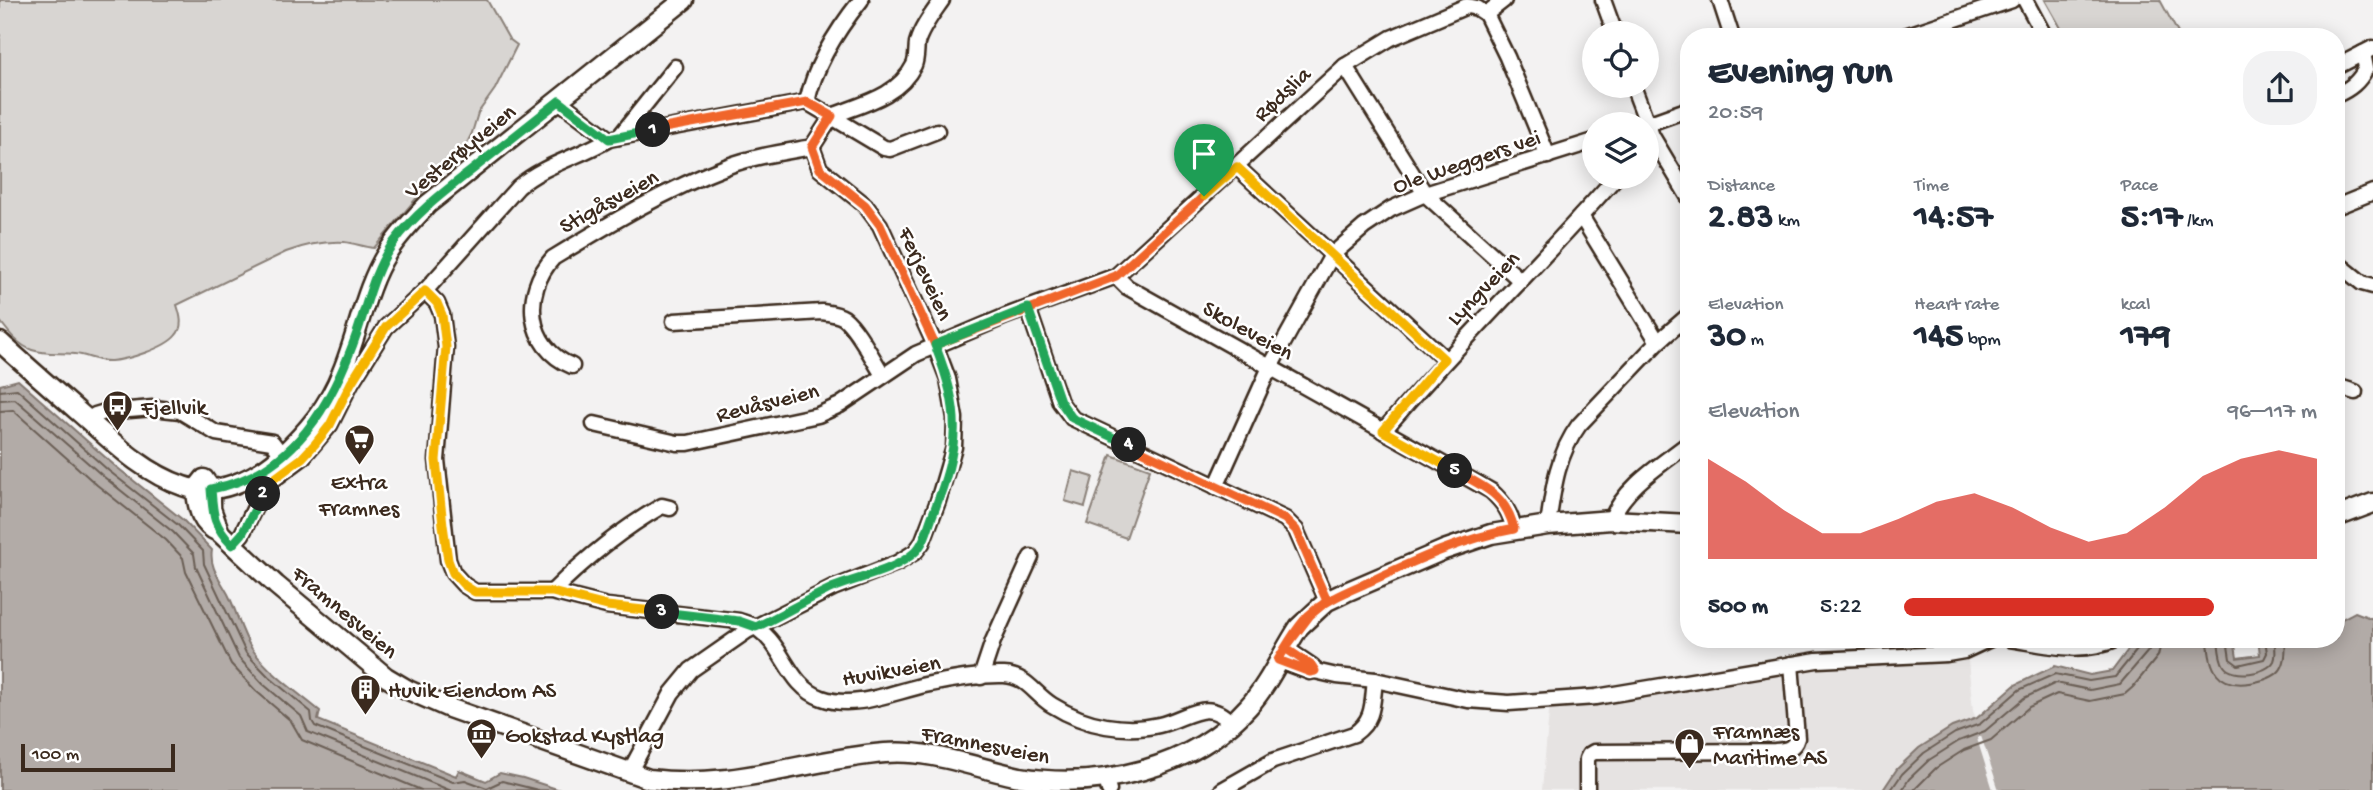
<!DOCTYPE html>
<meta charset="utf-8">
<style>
:root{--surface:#fff;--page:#f2f2f3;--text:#1f2937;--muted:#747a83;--accent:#d93025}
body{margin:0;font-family:"Gochi Hand",sans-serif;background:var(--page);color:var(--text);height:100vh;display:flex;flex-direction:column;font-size:26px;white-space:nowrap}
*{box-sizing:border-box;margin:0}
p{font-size:23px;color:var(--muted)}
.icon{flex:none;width:38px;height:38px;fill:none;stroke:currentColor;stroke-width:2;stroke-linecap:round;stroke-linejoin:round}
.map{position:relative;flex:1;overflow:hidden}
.details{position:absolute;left:1680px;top:28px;width:665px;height:620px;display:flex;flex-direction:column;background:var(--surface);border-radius:28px;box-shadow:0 4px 18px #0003}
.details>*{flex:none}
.controls{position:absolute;left:1582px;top:21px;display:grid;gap:14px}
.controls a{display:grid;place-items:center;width:77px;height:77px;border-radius:50%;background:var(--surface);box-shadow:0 4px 18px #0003;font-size:35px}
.scale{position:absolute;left:21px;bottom:18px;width:154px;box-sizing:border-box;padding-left:7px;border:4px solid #3b2a1e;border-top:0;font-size:19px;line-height:24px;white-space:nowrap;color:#3b2a1e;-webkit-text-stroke:5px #fff;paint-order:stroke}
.pin{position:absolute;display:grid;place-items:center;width:60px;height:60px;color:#fff;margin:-72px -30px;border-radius:50% 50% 50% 0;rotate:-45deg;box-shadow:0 0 7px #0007}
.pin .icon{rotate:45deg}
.km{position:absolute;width:35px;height:35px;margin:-18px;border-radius:50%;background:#222;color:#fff;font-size:19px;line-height:35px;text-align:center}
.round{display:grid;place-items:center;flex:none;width:74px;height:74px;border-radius:28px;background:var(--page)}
.overview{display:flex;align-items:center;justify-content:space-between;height:119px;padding:0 28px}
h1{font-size:38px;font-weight:700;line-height:52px}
.stats{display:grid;grid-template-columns:repeat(3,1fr);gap:10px;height:119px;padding:7px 28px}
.stats div{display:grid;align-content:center}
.stats b{font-size:35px;font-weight:700}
.stats small{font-size:19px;font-weight:400}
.stats p{font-size:19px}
.chart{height:196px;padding:14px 28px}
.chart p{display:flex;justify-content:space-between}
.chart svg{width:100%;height:126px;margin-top:7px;fill:var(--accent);opacity:.7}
ul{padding:0 28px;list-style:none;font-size:23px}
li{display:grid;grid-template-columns:112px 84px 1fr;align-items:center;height:52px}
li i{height:18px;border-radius:9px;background:var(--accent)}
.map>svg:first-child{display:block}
.built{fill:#e6e3e2}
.green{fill:#d8d5d2;stroke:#8a8078;stroke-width:2}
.water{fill:#b2aba7;stroke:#827770;stroke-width:2}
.pier{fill:#f3f2f2}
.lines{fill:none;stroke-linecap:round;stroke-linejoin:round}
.shore{stroke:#6b5e55;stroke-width:2}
.minor-casing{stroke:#3b2a1e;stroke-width:19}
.major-casing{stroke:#3b2a1e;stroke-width:23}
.minor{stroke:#fff;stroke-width:14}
.major{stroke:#fff;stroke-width:18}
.split-1-casing{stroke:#fff;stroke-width:14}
.split-2-casing{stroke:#fff;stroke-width:14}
.split-3-casing{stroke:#fff;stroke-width:14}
.split-4-casing{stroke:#fff;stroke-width:14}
.split-5-casing{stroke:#fff;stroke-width:14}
.split-6-casing{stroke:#fff;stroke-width:14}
.split-1{stroke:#f0652b;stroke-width:9}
.split-2{stroke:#22a559;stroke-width:9}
.split-3{stroke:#f5b400;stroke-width:9}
.split-4{stroke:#22a559;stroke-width:9}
.split-5{stroke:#f0652b;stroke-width:9}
.split-6{stroke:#f5b400;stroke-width:9}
.labels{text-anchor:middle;stroke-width:5;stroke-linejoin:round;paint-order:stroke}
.street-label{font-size:23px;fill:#3b2a1e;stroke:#fff}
.poi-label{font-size:23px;fill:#3b2a1e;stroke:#fff;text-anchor:start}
</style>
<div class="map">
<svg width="2373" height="790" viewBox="0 0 2373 790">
<rect width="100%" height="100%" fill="#f3f2f2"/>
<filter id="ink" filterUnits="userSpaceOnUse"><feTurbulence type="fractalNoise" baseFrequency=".0143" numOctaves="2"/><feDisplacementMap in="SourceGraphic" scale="14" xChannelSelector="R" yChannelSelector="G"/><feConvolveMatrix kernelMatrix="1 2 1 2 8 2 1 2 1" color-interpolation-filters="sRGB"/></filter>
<g filter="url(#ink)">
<path class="built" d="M1967,650L1973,711L1976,718L1952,727L1897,769L1883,790H1542L1550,701L1817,660Z"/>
<g class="green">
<path d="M0,0H487L509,39L517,45L495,89L478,113L472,133L463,151L426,187L374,248C364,247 354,243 344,242C325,241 305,245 286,252L177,305C180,314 184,326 176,335C166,348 127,360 111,361C98,362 87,355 75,354C60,352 47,355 32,350C18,345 9,333 0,321Z"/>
<path d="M2045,0H2160L2178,33L2169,37H2066Z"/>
<path d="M1111,455L1150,469L1126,538L1087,524Z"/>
<path d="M1073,471L1093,477L1085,507L1065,501Z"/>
</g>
<g class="water">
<path d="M18,380L114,465L183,520L212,550C209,567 220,579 228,594C237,612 241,632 252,649C269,673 297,692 320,711L318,720L456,776L459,770L486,781L500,773L523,778L560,790H0V385Z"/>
<path d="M2355,612L2373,619V790H1883L1897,769L1919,748L1952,727L1977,718L2015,685L2055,666L2090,675L2112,671L2133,643L2142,639H2234L2237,658L2260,655L2258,639H2336V622Z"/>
</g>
<path class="pier" d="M1981,736L1999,790H1993L1978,742L1977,738Z"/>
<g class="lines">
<g class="shore">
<path d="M0,391L17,389L109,471L178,525L203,551L204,564L246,653L269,677L311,712L312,721L315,726L453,782L465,780L487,788L502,781L538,790"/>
<path d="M0,400L15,399L104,477L173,532L194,554L196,567L239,658L263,684L301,716L308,732L449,790"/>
<path d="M0,411L13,410L97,485L166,540L183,558L186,572L231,664L256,691L291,721L302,740L421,790"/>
<path d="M2208,639C2209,668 2217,688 2250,683C2279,678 2288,670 2285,639"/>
<path d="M2218,639C2219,647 2219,659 2224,666C2233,679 2267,674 2274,661C2277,654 2275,646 2274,639"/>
<path d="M2227,639L2230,659L2238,665L2264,659L2267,653L2265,639"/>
<path d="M1891,790L1902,774L1924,753L1955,733L1980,724L2019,690L2055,674L2089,681L2115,677L2141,645L2143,639"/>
<path d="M1902,790L1909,779L1929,760L1959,741L1985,731L2024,698L2056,683L2090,690L2120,684L2149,650L2151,639"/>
<path d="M1914,790L1936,768L1964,750L1991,740L2029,707L2057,694L2090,701L2125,694L2133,687L2158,656L2162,639"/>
</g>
<defs>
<g id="minor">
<path d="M1603,0L1615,33"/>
<path d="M1720,0L1732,37"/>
<path d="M2025,0L2045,37"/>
<path d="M1486,14L1504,0"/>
<path d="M1902,37L2012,0"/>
<path d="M1345,66L1425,194L1521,281"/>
<path d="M2336,67L2373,48"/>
<path d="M1633,86L1652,136L1689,198"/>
<path d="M2336,95C2350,89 2359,82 2366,68L2363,53"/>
<path d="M559,101L609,139"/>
<path d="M807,102C815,64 837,30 861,0"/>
<path d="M832,116C862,104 898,97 914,65C917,58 916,50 917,43C921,28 933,13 942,0"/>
<path d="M1647,124L1689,109"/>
<path d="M619,137L675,67"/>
<path d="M1237,167L1445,359"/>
<path d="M2336,207L2373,192"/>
<path d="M1581,216L1658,342"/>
<path d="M2336,262L2362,283L2373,286"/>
<path d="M1116,276L1127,287L1491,491C1504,503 1510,512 1514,529"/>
<path d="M425,291L437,303L442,315L446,347L437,460L448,560L453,573L464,585L475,592H552L607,606L739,621C745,623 753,625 758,629C785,648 788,686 822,698C854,710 893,692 925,685C949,680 979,674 1004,675C1027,676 1034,694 1052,705C1068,715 1088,723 1106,726C1124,729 1142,729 1159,725C1187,719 1207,696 1231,723"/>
<path d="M1028,308L1060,402L1072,418L1285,519L1296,530L1327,601"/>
<path d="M674,321L822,312C829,313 838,314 844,318C858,329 873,360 883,375"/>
<path d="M572,366C526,347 522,292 553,258C609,224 667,189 728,166C755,156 784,152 812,147"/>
<path d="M2336,386L2355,392"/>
<path d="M89,421L95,415L105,412L153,408L180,411L216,433L272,442L282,455"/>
<path d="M594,424L677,443H688L818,415L840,405L916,354L1006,316L1116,276L1345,66L1391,38L1467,6L1477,8L1486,14L1507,57L1548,156"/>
<path d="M1383,431C1458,344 1540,263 1616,177"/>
<path d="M1216,487L1270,367L1332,255L1364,227L1391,209L1425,194L1594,141"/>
<path d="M1611,520C1625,486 1661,465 1689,443"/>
<path d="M1548,525C1553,489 1557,455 1579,425L1658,342L1689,315"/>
<path d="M232,545L242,534L258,501L271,481L302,458L330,425L351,383L386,327L425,291L518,187C545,164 579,157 609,139L807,102L884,148L890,149L937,131"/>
<path d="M552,592C585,559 622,529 662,506L670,508"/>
<path d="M2010,639C2047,645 2082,655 2117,639"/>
<path d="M1285,648L1312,666L1314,670"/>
<path d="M1278,660L1310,672L1315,671L1337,676L1375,680L1468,700L1509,703L1596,697L1817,660L1947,654L1964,651L1990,639"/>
<path d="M981,677L993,641L1031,557"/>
<path d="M629,773L672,693L691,670L747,631L833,588L897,563L915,552L922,543L938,501L954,447L955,418L948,379L935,345L880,225L865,205L820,169L812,147L832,116"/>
<path d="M1106,780L1109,790"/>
<path d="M1222,790L1273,761L1354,734C1375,719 1372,703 1375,680"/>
<path d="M1587,790V759L1589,755L1594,752L1775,751C1786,750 1794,749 1797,738L1791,664"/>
</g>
<g id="major">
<path d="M0,342C26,366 53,389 80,413C111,440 142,472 183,486C216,498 256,478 280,457C307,432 329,406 342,372C358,334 365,288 387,253C398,235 413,220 428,204L684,0"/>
<path d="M2336,517L2373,503"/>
<path d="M220,533C201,525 197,508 196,489L204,479L211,489V509L220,533L276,585L386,677L408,690L449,708L649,779C734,790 802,760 885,753C931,749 975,768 1020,777C1099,790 1193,769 1248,707C1269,684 1282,653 1299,627L1327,601L1346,592L1444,550L1491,534L1548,525L1611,520L1689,524"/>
</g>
</defs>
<use href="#minor" class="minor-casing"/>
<use href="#major" class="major-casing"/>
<use href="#minor" class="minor"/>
<use href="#major" class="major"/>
</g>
</g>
<g class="lines" filter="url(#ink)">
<defs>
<path id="split-1" d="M653,130L807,102L832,116L812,147L820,169L865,205L880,225L935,345L1116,276L1204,196"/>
<path id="split-2" d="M263,494L242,534L232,545C213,525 213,515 211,489C294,474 333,403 358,330C368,300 375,268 394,242C416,213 444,192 472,170C501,147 530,124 559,101L609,139L653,130"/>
<path id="split-3" d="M263,494L271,481L302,458L315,444L330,425L351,383L386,327L425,291L437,303L442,315L446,347L436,460L443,525L448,560L453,573L464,585L475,592H552L607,606L662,612"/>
<path id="split-4" d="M662,612L739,621L756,627C782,615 806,600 832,588C858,577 893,572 915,552C925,543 928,526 933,514C960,445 962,414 935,345L1028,308L1060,401L1072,418L1129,445"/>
<path id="split-5" d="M1129,445L1285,519L1296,530L1327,601L1310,615L1285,648L1312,666L1315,671L1310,672L1278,660C1287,645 1296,628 1309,615C1327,599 1349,591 1371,581C1416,560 1464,538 1514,529C1506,494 1484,487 1455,471"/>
<path id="split-6" d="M1204,196L1237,167L1444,359L1383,431L1455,471"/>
</defs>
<use href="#split-1" class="split-1-casing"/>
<use href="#split-2" class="split-2-casing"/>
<use href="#split-3" class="split-3-casing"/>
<use href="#split-4" class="split-4-casing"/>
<use href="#split-5" class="split-5-casing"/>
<use href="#split-6" class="split-6-casing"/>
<use href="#split-1" class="split-1"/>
<use href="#split-2" class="split-2"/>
<use href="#split-3" class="split-3"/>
<use href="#split-4" class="split-4"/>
<use href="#split-5" class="split-5"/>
<use href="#split-6" class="split-6"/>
</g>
<defs>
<symbol id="bus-pin" viewBox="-11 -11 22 30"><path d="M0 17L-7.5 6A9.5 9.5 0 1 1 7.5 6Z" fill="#3b2a1e" stroke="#fff"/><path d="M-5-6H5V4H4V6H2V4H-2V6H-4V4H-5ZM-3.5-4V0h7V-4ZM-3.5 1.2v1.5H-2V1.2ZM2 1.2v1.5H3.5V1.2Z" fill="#fff"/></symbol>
<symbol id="supermarket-pin" viewBox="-11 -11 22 30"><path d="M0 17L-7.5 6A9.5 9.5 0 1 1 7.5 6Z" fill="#3b2a1e" stroke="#fff"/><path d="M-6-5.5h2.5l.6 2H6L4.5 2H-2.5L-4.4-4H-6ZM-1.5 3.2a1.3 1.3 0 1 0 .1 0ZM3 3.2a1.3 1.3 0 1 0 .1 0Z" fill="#fff"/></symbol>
<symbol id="building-pin" viewBox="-11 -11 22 30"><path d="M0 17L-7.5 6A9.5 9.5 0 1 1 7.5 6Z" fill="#3b2a1e" stroke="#fff"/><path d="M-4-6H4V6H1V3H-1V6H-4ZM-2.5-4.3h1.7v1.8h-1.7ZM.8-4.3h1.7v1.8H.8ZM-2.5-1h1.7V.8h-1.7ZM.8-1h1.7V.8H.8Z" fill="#fff"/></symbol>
<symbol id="museum-pin" viewBox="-11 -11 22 30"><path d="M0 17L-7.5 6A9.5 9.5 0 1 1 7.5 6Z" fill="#3b2a1e" stroke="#fff"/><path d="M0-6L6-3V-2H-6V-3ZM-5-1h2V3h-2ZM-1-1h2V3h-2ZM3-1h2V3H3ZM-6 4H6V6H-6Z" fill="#fff"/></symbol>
<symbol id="shop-pin" viewBox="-11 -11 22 30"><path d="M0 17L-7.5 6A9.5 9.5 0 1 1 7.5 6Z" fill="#3b2a1e" stroke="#fff"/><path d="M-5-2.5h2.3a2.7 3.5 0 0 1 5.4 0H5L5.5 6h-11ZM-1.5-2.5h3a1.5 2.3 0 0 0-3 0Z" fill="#fff"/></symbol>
</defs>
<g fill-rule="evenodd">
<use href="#bus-pin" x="100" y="388" width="35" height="47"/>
<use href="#supermarket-pin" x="342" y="422" width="35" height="47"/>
<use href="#building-pin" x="348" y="672" width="35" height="47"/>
<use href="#museum-pin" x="464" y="716" width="35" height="47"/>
<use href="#shop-pin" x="1672" y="726" width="35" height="47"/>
</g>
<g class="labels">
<g class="street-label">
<text transform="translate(1281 93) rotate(-43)" y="8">Rødslia</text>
<text transform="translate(459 150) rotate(-39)" y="8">Vesterøyveien</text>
<text transform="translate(1466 160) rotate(-19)" y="8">Ole Weggers vei</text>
<text transform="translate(608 200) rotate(-29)" y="8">Stigåsveien</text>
<text transform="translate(927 273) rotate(65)" y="8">Ferjeveien</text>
<text transform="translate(1482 287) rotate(-46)" y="8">Lyngveien</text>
<text transform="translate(1249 329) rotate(29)" y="8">Skoleveien</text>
<text transform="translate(767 401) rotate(-14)" y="8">Revåsveien</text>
<text transform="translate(346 611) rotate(40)" y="8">Framnesveien</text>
<text transform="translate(891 669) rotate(-10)" y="8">Huvikveien</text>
<text transform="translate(986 743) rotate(11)" y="8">Framnesveien</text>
</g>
<g class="poi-label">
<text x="141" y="414">Fjellvik</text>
<text x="359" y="489" text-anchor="middle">Extra<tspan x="359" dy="26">Framnes</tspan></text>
<text x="388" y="697">Huvik Eiendom AS</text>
<text x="1713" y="738">Framnæs<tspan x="1713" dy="26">Maritime AS</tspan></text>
<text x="505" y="742">Gokstad Kystlag</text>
</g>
</g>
</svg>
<div class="controls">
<a><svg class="icon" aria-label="locate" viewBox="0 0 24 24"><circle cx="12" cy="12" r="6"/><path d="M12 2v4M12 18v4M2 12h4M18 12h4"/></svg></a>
<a><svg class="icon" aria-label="layers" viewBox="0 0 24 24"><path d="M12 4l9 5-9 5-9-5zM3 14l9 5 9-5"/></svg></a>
</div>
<div class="scale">100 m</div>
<div class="pin" style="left:1204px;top:196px;background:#1e9e55"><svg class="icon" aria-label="arrive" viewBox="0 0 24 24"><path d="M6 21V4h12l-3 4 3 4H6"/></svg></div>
<b class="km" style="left:653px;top:130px">1</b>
<b class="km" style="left:263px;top:494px">2</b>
<b class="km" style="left:662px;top:612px">3</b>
<b class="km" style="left:1129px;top:445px">4</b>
<b class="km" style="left:1455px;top:471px">5</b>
<section class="details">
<div class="overview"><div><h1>Evening run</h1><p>20:59</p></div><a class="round"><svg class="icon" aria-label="share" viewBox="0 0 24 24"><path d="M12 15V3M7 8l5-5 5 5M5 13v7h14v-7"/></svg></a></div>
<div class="stats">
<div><p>Distance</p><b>2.83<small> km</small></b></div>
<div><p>Time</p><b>14:57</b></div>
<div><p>Pace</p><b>5:17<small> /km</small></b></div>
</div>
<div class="stats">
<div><p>Elevation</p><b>30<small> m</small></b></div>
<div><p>Heart rate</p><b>145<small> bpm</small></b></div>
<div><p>kcal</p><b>179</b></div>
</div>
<div class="chart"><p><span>Elevation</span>96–117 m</p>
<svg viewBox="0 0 160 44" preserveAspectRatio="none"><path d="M0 44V9L10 17L20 27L30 35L40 35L50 30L60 24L70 21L80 26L90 33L100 38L110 35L120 26L130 15L140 9L150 6L160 9V44z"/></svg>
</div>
<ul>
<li><b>500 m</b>5:22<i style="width:75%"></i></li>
</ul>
</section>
</div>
